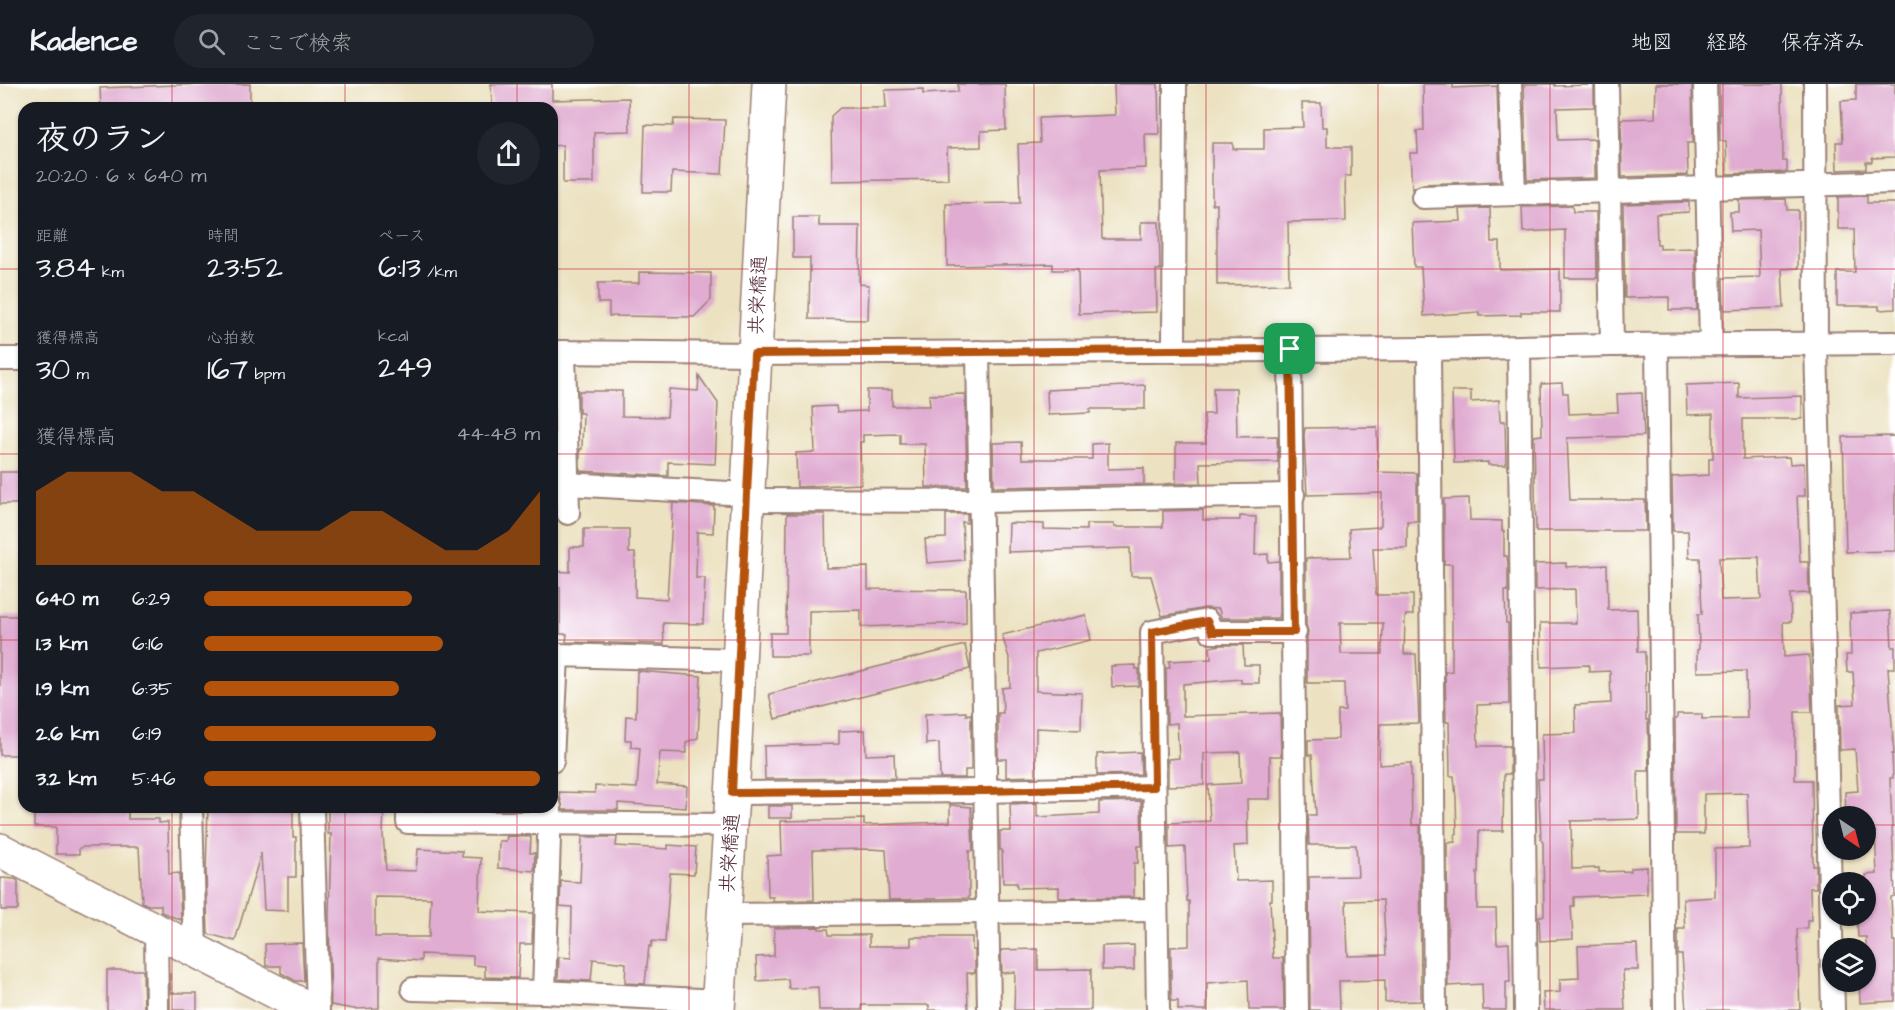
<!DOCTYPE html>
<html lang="ja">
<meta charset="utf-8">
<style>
:root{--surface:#171b24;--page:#20242c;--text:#f1f3f6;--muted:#9ea1a6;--line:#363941;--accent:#b45309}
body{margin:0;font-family:"Architects Daughter","Klee One",sans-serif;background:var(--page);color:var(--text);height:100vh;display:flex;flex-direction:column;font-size:22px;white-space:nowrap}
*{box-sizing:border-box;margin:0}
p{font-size:20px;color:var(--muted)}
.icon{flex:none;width:33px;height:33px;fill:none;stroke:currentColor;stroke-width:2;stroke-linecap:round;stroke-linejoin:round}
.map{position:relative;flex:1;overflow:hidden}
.sheet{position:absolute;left:18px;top:18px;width:540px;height:711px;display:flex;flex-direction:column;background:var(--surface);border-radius:18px;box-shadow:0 2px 4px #0004}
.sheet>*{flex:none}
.needle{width:39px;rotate:145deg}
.tools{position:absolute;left:1822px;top:722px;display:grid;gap:12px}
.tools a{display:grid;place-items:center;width:54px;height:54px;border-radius:50%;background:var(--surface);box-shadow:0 2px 4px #0004;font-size:30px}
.pin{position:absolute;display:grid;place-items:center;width:51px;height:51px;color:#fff;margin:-26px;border-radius:12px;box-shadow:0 3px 9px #0006}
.round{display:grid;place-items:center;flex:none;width:63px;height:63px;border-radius:32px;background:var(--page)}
.overview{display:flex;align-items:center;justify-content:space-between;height:102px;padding:0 18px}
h1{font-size:33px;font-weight:600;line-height:45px}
.figures{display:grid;grid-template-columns:repeat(3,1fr);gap:9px;height:102px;padding:6px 18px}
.figures div{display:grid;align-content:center}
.figures b{font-size:30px;font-weight:600}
.figures small{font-size:16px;font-weight:400}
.figures p{font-size:16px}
.chart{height:168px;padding:12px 18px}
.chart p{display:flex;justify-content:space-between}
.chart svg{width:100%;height:108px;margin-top:6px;fill:var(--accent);opacity:.7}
ul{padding:0 18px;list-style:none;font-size:20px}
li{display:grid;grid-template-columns:96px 72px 1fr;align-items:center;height:45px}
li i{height:15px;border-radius:8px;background:var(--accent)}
header{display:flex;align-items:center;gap:36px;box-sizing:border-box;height:84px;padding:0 30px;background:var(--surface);border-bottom:2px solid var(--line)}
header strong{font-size:28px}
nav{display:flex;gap:33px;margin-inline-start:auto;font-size:21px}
.search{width:420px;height:54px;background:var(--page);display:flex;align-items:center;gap:15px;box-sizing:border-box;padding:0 21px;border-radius:33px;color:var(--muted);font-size:22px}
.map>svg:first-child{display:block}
.building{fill:#e0acd1;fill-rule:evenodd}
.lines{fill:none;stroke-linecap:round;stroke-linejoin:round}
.street-casing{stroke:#9b8076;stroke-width:26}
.secondary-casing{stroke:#9b8076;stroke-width:36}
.street{stroke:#fff;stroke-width:22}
.secondary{stroke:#fff;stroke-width:33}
.route-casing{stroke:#fff;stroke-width:12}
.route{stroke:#b45309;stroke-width:8}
.grid{fill:none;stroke:#d1495b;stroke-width:1.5;stroke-opacity:0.55}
.labels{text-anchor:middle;stroke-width:5;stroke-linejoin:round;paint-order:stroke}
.street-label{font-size:20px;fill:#4a1f2b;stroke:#fff}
</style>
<header>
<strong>Kadence</strong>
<div class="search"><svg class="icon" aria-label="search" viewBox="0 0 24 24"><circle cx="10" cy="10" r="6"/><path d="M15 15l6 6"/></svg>ここで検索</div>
<nav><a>地図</a><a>経路</a><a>保存済み</a></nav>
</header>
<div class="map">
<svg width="1895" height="926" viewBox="0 0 1895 926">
<rect width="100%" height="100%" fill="#fff"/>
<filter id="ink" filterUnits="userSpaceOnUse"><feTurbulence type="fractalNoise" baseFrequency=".0167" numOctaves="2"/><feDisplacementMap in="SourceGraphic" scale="12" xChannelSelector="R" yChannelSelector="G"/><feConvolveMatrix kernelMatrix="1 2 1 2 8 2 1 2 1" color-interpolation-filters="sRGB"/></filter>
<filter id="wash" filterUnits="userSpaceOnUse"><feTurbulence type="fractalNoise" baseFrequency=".008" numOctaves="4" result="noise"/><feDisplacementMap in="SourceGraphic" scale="24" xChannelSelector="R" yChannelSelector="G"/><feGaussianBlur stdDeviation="1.35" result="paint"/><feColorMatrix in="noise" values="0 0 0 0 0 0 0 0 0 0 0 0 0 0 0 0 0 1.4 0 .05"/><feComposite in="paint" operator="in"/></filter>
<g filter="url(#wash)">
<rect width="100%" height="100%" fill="#ece2c1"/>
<g id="blocks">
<g class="building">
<path d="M202,0H250V24H101L100,4Z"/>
<path d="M491,0H552V16L629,14L630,47L594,48V99H563V61L552,62V24H492Z"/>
<path d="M958,0H1005L1006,46L981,47V63L947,64L948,95L832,97L831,32L840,24H886L885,6L923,5V10L958,8Z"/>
<path d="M1114,0H1158L1159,50H1145L1146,84L1100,86L1102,155H1141V138H1159L1160,186H1156L1157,228L1079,230L1078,186H1053V180L947,182L946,120L1020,119L1018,60L1040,59L1039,34L1115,31Z"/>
<path d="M1423,0H1453V4L1497,2L1500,97L1423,100L1412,105L1410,69H1418L1417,47L1424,46Z"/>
<path d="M1524,0H1555V2L1594,1V23L1557,24L1558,56L1595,55V94L1527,96Z"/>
<path d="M1656,0H1692L1693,59H1687L1688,91L1622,93L1621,35L1655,34Z"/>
<path d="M1719,0H1782L1783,77H1787V88L1727,90L1726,57H1720Z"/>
<path d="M1856,0H1895V73L1872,74V78H1866V85L1837,86L1836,58H1843L1841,17L1856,16Z"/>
<path d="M1302,19H1321L1322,43H1327V63H1351V92H1345L1346,137L1288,138L1289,200L1217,201V120H1212V59H1233V65H1264V44L1303,43Z"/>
<path d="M674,35L725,36L722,90L672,88L671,108H643L645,41L673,42Z"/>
<path d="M1867,112V119H1895V225L1879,226V222H1837V188H1855L1854,145H1838V113Z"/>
<path d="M1786,115L1787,126H1798V184L1782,185L1784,224L1724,226L1723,194L1760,193L1758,146L1731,147L1730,128H1739V116Z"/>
<path d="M1689,118V128L1656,130L1657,160H1660V165L1695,164L1697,226H1669V213L1625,214L1623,120Z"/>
<path d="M1572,122L1573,128H1596L1597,194H1565V146L1523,148L1522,123Z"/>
<path d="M1490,124L1491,158H1500V186L1560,185V228H1521V231L1479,232V228L1424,232L1421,183H1414L1412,139L1461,137L1460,125Z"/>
<path d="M793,133H819V142H860L859,200L869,201L868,236L809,235L810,174H793Z"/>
<path d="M639,188L711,189V216L694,233L609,232V219H598V199H639Z"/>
<path d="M699,292L718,319L715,380L668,378V392L580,387V365H582L583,329H579V307H622V332L667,333L669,305L698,307Z"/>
<path d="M1562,299L1563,309H1568L1569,330L1618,328L1617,310L1642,309L1644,352L1567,354L1570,416H1645L1646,447H1536L1534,352L1542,351L1541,300Z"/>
<path d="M1739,299V314L1802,312V335H1743V375L1789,373L1790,380L1804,379L1805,412H1797L1800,478H1808L1809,509L1790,510L1791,538H1783L1784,573L1809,571L1811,604L1812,628H1795V696H1812L1813,782H1816V804H1810L1811,836H1807V844L1797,845L1800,926H1686L1682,871H1678V845H1685L1683,815L1715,813V765L1749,764L1747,709L1704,710V750H1676L1675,635H1677V630H1702V635L1747,634L1746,587L1697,588V566L1699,565L1698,530H1702L1700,474H1689L1688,447H1673L1672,393L1709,391V374H1713V330L1687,331L1686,301ZM1759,473L1761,515L1721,516L1719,474Z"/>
<path d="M1145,301V325H1090V329L1048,331L1047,306Z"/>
<path d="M1213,304H1236L1237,353L1277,352L1278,378L1200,379L1201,399L1163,400L1176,399V359H1206L1204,330H1214Z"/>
<path d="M867,306H892V322H930L929,311L965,310L967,403H926L925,360H900V350L863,351V358H860L861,400L797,403L796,369L815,368L813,323L836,322L837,328L867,327Z"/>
<path d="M1452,307H1471V318L1499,316L1500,337H1505L1506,381H1488V378L1454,379Z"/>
<path d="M1377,343L1378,388L1417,389V437H1407V464H1373L1376,511H1413V531H1406L1405,534L1404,570H1416L1419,639L1380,640L1379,681L1411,679L1412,741H1420L1421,917L1385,918V896L1339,897L1340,926H1310L1309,793L1358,792L1356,761H1309L1308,731H1316L1312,671H1308V656L1338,655V627H1345L1344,599H1307V555L1308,547L1306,541V474L1351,473L1349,445L1379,443L1381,441L1382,409L1307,411L1304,352L1305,344ZM1340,539H1383L1382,570H1341ZM1383,816L1386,871L1348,872L1346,817Z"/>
<path d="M1895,352V467L1846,468L1843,353Z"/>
<path d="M1021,358L1022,375H1092V360L1108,359V385L1144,384V400L994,403L993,359Z"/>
<rect x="0" y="388" width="24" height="32"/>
<path d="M1469,414L1470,436L1502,437V447H1504V472H1507L1508,481V507H1505L1506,539H1508L1509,620L1477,621L1478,662H1510V690H1504L1503,747H1479L1478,788H1477V825H1496L1497,860L1509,859L1510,898H1506V926H1483L1482,900L1448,902L1447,759L1455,758V750H1457L1456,714L1454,692H1450L1449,638H1446L1445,588L1452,587V480H1444V415Z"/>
<path d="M673,419L714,422L713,449L697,448L696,494H705L703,540L663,539L664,560L566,558L567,550H560V503H552V487L570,488V463H584V445H629V469H635V513L667,515Z"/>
<path d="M1203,426V436H1240V432L1256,433L1255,471L1268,470V478L1279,477V534H1221L1219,525L1205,524L1162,532L1151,492H1131L1130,464L1008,468L1009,439L1044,440V445L1086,446V440H1114V443H1163V427Z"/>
<path d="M787,430H825L826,484L868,483V505L966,506V539L861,543V526L809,527V572H770V549H786Z"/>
<path d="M946,430H967V439L962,438L964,476L927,479L925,455L946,454Z"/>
<path d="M1566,479V483L1607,481L1608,526L1637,525L1638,568H1645L1646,636H1648L1649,687H1638L1639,735L1571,737L1572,785L1599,784V788L1631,787V784L1647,783V810L1574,813V822H1571L1573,855L1540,857L1539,832H1544L1543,759L1541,755L1538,695H1543L1542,650L1576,649L1575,621L1611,619L1610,587L1589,588V581L1541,583L1540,539H1576L1575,505L1535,506V480Z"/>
<path d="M1890,527L1892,563H1895V584H1888L1894,670H1892L1893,694H1890L1895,812L1891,813L1893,857H1895V917L1860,919L1859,897H1866V853H1858L1857,833L1866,831V791L1877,790L1875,747L1866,748V732H1846L1845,708L1858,707L1855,665L1840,666L1839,621L1855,620L1853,588H1847L1846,571H1851L1850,529Z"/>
<path d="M1086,531L1091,556L1036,569V607L1082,609L1081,646L1036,644V692L1006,693V675H998V629H1003L1002,604L1010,603V577L1002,551Z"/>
<rect x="0" y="532" width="24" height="139"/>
<path d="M965,561L970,585L775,635L769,610Z"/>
<path d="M1221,561H1243L1244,581H1259V599H1241V595L1183,600V632L1280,629L1281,672H1270V715H1247L1248,761L1234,762L1236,797L1272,796V816H1270L1273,874H1283L1284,926H1249L1248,896L1207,899V926H1178V917H1171V863L1189,862V817H1187L1185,763L1169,764V739L1210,737L1208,701L1241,699L1240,668L1204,669V701L1168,702V675L1179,674L1177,639L1167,640L1166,584H1170L1169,577L1211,575L1210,563Z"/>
<path d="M1136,581V585H1139V602L1112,603L1111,582Z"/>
<path d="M637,587L701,592L698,654L686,658L687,669L660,668L657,700L687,702L686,724L618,719V726H563L559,708L595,709V702L637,704L640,664L631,663V656H625L626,632L636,633Z"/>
<path d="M966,628V631L971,630V686H965V694H940L939,659L926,660L925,630Z"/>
<path d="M865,646L866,671L894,670L895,694L765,695L764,662L839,660V647Z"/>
<path d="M1140,668L1141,690L1097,691V670Z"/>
<path d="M1141,717L1142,762H1138V779H1134V813L1059,814V803L1017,804V799H1003L1002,766H1000V747H1011L1010,720L1037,719V733L1099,730V718Z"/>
<path d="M950,721L971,723L973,767H969V814L889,816L886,766L870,765L813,766L814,816L773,817V813H768L767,772L782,771L781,737L864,735V741L950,738Z"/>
<rect x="768" y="722" width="24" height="12"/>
<path d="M34,723L128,724V735H159V739L168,738L169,790L179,789L181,836L161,828V821H148L142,818L139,763H84L79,764V770H56V743H34Z"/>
<path d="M215,723H293V753H296V793H288V827L264,826L261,769L235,857L208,850L206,787L208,724Z"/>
<path d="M328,723H384L383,750L386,786L416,787L418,765L462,767V773L481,774L479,827L533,829L532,860H520L518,894L485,893V882L473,881V872L421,870V877L379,874V924L354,925L331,921L329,832L331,750H328ZM375,813L431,814L429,853H375Z"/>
<path d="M507,752L531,753L530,769H535L534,787L498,784L499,757H506Z"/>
<path d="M582,753H617L616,762L668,765V761L696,763L694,790L670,789L665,858L652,857L651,863L649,862L645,900L625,899L626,879L593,875L591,897L558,895L559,873L571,874L572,823L560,822L561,797L580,798Z"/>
<path d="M1,794L15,795L18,797V826H1Z"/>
<path d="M819,843V845H828L829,851H869V862H911V853H972V866H975V889H967L968,926H929V921H862V926H819L818,903L789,905L788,895L757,897L756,873L774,872V844Z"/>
<path d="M302,859L304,897H296L281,889V882H266L265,860Z"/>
<path d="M1637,860L1638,886H1623L1625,926H1544L1543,909L1560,908V895L1579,894L1578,862Z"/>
<path d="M1134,861V886H1102V862Z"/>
<path d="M1038,865V886L1091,885V926H1014L1015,888L1002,889L1001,866Z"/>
<path d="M107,886H143L144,926H107Z"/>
<path d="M170,889L171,909H197V926H170Z"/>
</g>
</g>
</g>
<g filter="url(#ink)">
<use href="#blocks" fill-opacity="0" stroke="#9b8076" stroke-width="1.5"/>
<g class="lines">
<defs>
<g id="street">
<path d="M1510,0L1514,110"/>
<path d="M1607,0L1612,261"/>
<path d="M1705,0L1711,260"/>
<path d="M1815,0L1816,260L1833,926"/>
<path d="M1423,113L1895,98"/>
<path d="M1657,261L1665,926"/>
<path d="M1519,264L1526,926"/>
<path d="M1290,265L1297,926"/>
<path d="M1429,265L1435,926"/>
<path d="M1174,267L1175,0"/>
<path d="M552,268L754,270L1429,265L1612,261L1895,259"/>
<path d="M564,268L568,429"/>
<path d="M978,268L989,926"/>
<path d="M0,275H24"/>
<path d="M567,400L747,410"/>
<path d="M747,416L981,417L1293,411"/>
<path d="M552,677L557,571L739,576"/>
<path d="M732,709L985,707L1154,703"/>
<path d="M191,723L195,867"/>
<path d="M312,723L318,926"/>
<path d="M408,723V738L731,741"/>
<path d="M725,831L1156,826"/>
<path d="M156,847L157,926"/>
<path d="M413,905L544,908L719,917"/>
<path d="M544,908L550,723"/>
<path d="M1158,926L1152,548L1207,537L1212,548H1295"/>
</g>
<g id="secondary">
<path d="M0,766L311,926"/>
<path d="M718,926L733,696L769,0"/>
</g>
</defs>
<use href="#street" class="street-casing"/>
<use href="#secondary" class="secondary-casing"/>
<use href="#street" class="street"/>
<use href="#secondary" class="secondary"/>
</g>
</g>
<g class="lines" filter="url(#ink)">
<defs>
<path id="route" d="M1290,265L1294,548H1212L1207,537L1152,548L1154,703L985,707L732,709L754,270Z"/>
</defs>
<use href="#route" class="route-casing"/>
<use href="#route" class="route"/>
</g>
<path class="grid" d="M172,0V24M345,0V24M517,0V24M689,0V926M861,0V926M1034,0V926M1206,0V926M1378,0V926M1550,0V926M1723,0V926M0,185H24M552,185H1895M0,370H24M552,370H1895M0,556H24M552,556H1895M172,723V926M345,723V926M517,723V926M0,741H1833M1866,741H1895"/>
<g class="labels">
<g class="street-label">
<text transform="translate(757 211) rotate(-87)" y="7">共栄橋通</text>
<text transform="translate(729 769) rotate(-86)" y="7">共栄橋通</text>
</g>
</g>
</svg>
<div class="tools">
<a><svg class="needle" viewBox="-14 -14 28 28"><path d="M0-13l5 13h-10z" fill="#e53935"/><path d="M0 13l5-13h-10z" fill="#9ea1a6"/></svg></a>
<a><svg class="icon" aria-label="locate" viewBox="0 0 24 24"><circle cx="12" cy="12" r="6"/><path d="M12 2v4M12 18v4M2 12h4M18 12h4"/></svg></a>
<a><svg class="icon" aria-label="layers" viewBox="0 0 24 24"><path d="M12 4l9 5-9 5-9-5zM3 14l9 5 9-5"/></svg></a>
</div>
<div class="pin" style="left:1290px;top:265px;background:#1e9e55"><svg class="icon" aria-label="arrive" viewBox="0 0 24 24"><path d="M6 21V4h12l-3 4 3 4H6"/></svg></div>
<section class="sheet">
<div class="overview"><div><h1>夜のラン</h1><p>20:20 · 6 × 640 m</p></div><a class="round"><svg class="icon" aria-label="share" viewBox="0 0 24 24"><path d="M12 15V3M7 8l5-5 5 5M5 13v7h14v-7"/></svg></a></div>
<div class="figures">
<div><p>距離</p><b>3.84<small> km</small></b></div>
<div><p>時間</p><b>23:52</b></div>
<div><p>ペース</p><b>6:13<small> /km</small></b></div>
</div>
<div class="figures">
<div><p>獲得標高</p><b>30<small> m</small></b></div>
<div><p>心拍数</p><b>167<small> bpm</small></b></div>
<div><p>kcal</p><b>249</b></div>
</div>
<div class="chart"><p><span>獲得標高</span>44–48 m</p>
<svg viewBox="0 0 160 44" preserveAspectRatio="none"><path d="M0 44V14L10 6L20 6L30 6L40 14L50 14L60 22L70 30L80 30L90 30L100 22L110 22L120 30L130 38L140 38L150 30L160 14V44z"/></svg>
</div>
<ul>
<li><b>640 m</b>6:29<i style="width:62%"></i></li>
<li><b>1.3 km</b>6:16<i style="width:71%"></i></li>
<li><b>1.9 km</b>6:35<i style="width:58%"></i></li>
<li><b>2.6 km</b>6:19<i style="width:69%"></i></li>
<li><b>3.2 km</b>5:46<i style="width:100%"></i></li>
</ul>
</section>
</div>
